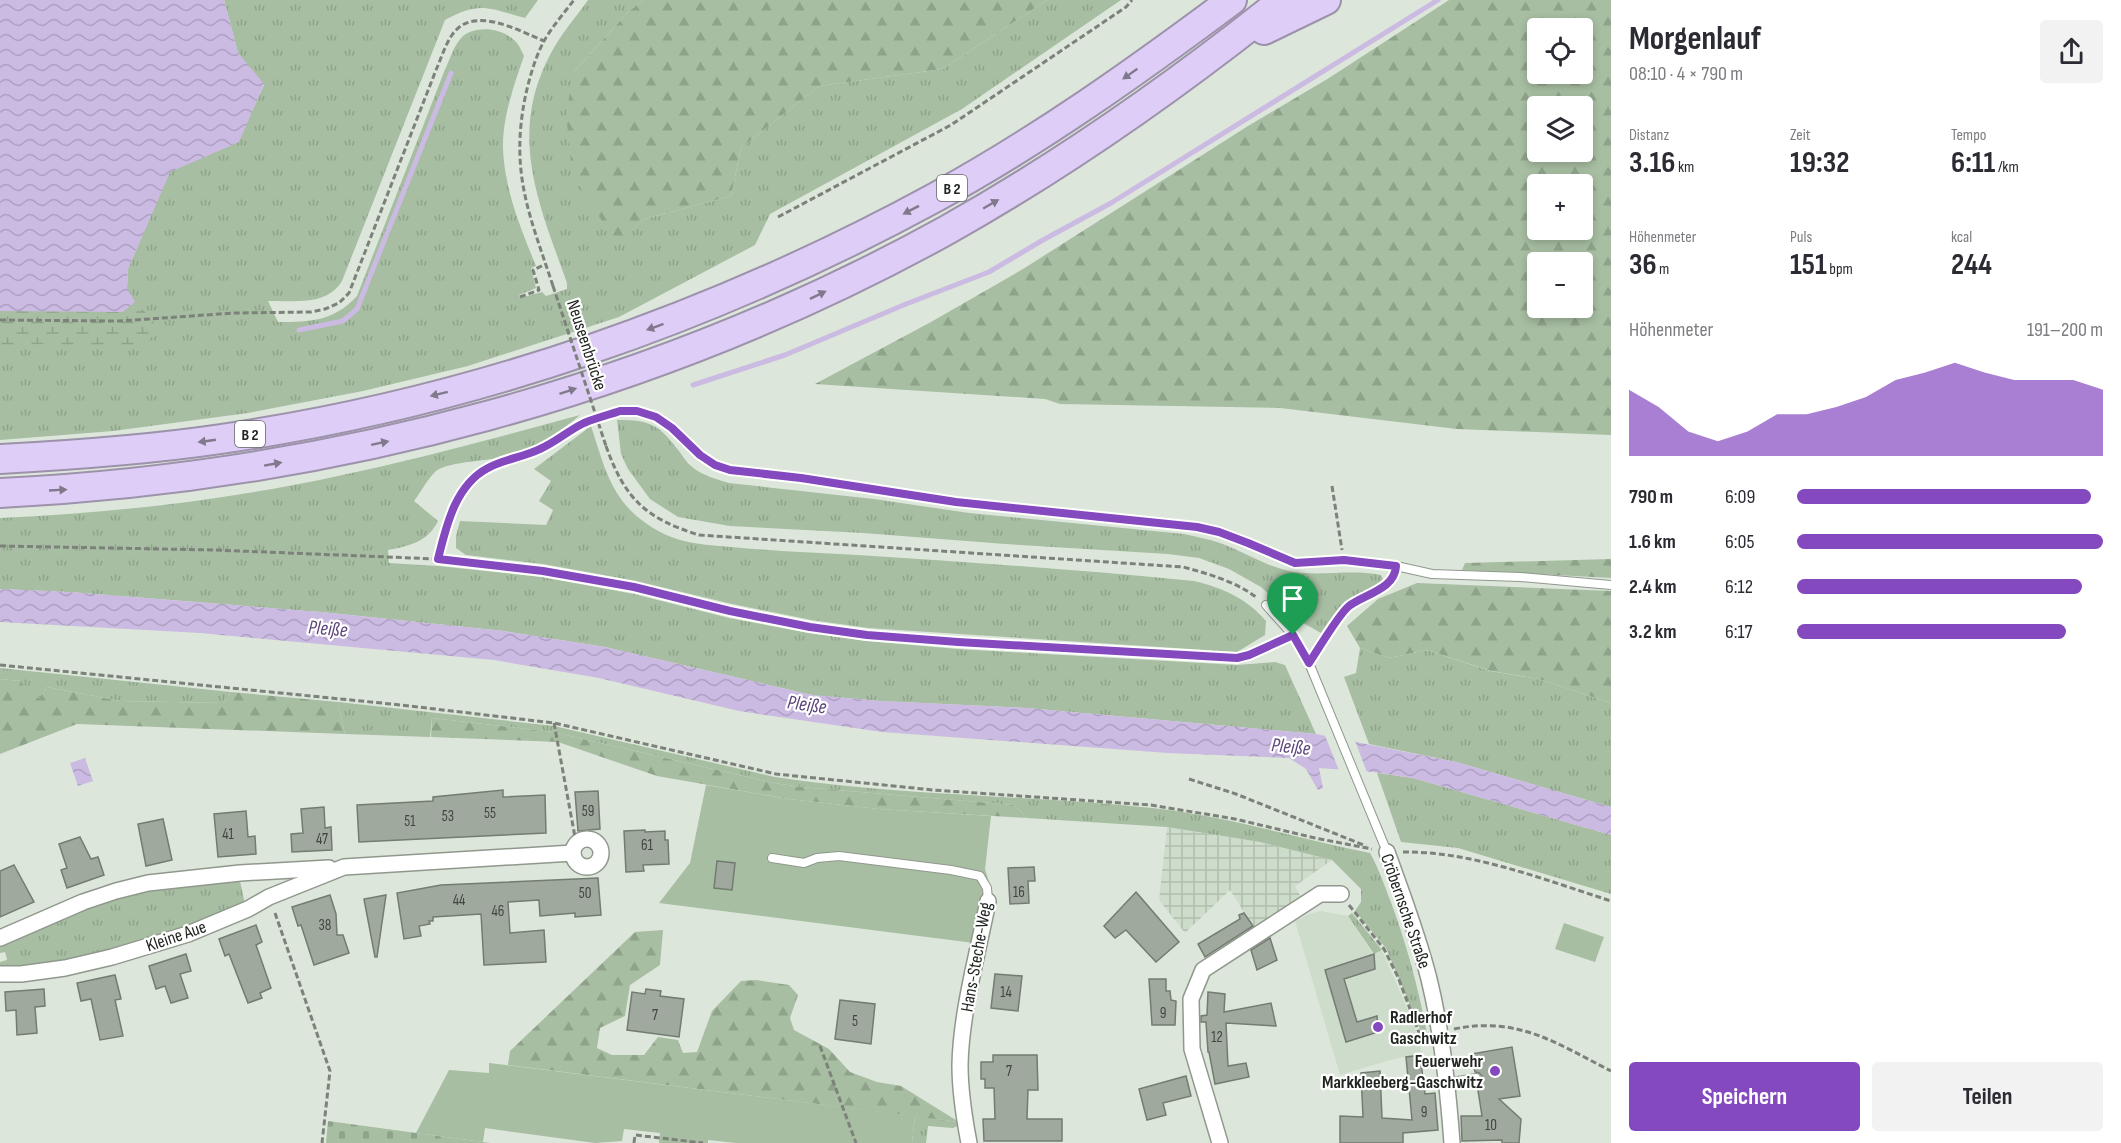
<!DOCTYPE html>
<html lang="de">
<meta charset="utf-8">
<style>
:root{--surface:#fff;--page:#f2f2f3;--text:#2b2b33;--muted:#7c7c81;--accent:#8449bf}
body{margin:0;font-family:"Sofia Sans Condensed",sans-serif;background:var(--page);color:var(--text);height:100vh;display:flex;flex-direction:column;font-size:22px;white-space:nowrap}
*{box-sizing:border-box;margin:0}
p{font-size:20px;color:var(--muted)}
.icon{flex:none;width:33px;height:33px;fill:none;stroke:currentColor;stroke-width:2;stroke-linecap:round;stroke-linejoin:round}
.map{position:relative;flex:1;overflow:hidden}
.details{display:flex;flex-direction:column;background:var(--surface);width:510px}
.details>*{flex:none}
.controls{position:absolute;left:1527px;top:18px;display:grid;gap:12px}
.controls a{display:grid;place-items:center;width:66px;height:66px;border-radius:6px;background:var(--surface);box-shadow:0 3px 9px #0003;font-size:30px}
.pin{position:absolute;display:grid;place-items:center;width:51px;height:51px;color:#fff;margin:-62px -26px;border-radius:50% 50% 50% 0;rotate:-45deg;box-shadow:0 0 6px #0007}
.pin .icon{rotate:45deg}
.round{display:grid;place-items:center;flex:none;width:63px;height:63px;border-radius:6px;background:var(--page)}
.overview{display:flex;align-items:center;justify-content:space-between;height:102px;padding:0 18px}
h1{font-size:33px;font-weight:700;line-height:45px}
.metrics{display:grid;grid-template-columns:repeat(3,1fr);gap:9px;height:102px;padding:6px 18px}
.metrics div{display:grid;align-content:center}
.metrics b{font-size:30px;font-weight:700}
.metrics small{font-size:16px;font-weight:400}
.metrics p{font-size:16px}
.chart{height:168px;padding:12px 18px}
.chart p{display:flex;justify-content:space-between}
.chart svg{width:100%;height:108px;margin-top:6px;fill:var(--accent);opacity:.7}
.primary-button{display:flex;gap:12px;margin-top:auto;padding:12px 18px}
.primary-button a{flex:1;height:69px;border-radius:6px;background:var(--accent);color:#fff;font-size:24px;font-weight:700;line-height:69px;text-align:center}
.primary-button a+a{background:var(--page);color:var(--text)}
ul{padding:0 18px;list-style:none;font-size:20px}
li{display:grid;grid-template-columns:96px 72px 1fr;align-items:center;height:45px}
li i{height:15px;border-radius:8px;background:var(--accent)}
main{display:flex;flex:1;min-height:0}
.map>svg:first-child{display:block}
.built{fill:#ceddcb}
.industrial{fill:url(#industrial-grid)}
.grass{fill:url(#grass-tufts)}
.forest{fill:url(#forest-firs);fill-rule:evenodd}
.wetland{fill:url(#wetland-marsh)}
.cemetery{fill:url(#cemetery-stones)}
.garden{fill:#a7bea2}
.water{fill:url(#water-waves)}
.pier{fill:#dde6da}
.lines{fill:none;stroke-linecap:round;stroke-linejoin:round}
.stream{stroke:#cbbae2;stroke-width:5}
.building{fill:#a0a99e;stroke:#737c71;stroke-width:1.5}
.lane-casing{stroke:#90988d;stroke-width:10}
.street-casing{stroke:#90988d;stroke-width:18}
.highway-casing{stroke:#9c92ab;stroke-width:32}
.path{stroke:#7c827a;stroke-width:3;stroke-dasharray:6 3;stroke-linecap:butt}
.lane{stroke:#fff;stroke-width:8}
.street{stroke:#fff;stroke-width:15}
.highway{stroke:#decdf6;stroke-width:28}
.path-bridge{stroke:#7c827a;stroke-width:3;stroke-dasharray:6 3;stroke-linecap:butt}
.oneway{fill:#80798c}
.route-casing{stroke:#fff;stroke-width:12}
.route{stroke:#8449bf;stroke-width:8}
.poi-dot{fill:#8449bf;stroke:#fff;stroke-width:2}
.labels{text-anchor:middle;stroke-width:4.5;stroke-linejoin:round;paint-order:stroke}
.number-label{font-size:15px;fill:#414640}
.shield{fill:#fff;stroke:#646664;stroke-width:1.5}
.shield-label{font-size:16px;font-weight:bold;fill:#212521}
.street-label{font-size:18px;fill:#212521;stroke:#fff}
.poi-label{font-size:18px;font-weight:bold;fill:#212521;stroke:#fff;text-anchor:start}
.water-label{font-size:20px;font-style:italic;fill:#5e467b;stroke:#fff}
</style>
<main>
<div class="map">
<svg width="1611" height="1143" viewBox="0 0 1611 1143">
<defs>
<pattern id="industrial-grid" width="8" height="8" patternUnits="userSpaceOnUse" patternTransform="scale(1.5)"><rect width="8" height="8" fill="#ceddcb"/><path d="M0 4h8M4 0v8" fill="none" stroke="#b1beae"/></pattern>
<pattern id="grass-tufts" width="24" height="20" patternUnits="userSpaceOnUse" patternTransform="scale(1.5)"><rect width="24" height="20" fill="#a7bea2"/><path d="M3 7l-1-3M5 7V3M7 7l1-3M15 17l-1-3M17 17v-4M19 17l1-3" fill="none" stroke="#8fa38b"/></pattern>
<pattern id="forest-firs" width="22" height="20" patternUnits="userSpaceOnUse" patternTransform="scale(1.5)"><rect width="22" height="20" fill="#a7bea2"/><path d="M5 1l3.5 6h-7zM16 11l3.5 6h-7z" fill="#8fa38b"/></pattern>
<pattern id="wetland-marsh" width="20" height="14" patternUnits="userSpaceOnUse" patternTransform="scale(1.5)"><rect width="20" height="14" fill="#a7bea2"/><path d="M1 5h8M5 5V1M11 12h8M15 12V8" fill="none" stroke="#8fa38b"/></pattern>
<pattern id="cemetery-stones" width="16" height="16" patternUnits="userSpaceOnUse" patternTransform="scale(1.5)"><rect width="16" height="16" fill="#a7bea2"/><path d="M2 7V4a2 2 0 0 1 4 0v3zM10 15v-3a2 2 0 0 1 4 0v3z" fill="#8fa38b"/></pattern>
<pattern id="water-waves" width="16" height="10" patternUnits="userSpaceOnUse" patternTransform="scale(1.5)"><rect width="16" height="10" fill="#cbbae2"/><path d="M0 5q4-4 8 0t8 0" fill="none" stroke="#aea0c2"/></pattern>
</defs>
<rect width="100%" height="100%" fill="#dde6da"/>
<path class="built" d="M1321,911L1348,916L1373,954L1382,950L1413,1022L1422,1053L1394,1059L1340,1075L1295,921L1309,914Z"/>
<path class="industrial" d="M1167,827L1260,842L1332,860L1295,886L1302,899L1254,928L1230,890L1185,933L1159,900Z"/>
<g class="grass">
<path d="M224,0H538L525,18C488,8 480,1 445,20L342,281C326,307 294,300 268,301L278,322C311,322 334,321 357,296L444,72C449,62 453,47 461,38C475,24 505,28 517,43C520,47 522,52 524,56C514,85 502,118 503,150C505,191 521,229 536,266L531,268L536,288L519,295L520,298L542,292L546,296L567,289V283C539,204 507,134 551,53C561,34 576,17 588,0H643L628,12L574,72L616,243L644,219L731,196L741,148L819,86L943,69L1047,0H1121L962,109L770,214L755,245L619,317L468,366L363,391L248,413L113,431L0,440V311L11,312L127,288L128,269L170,171L238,142L264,85L238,53Z"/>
<path d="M580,415C560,433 534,448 508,456C492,461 449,461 436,471C428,478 421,492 414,501L438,521C428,542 409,546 388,550L389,563L438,566L542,577L634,594L729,618L809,633L867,641L958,649L1237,665L1275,662L1285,665L1316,734L1027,708L880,701L812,695L605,647L504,631L321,612L70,592L0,589V518C113,513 227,500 338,476C419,459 499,437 580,415Z"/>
<path d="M617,420C651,420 658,424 679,451C683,456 686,462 691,466C701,475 716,479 729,483L874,499L969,513L1184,534C1196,537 1209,539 1220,543C1243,551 1265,566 1289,571C1319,577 1349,569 1381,575L1383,580C1376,589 1365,592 1355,599C1341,609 1331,619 1321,633L1296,619L1261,587L1229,569L1199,558L1168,554L1005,544L863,533L730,526L678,517L650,499L628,469L621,454Z"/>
<path d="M591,426C607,475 613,508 664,534C685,544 709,545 731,547C773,551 816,553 858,555C970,562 1082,570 1194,581C1223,588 1246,598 1266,621L1265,635L1237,652L868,628L811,620L732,604L636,581L543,564L466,555L456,548V536L460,521L546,525L553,510L539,501L551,481L534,469Z"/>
<path d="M1360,648L1389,658L1427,650L1490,671L1539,679L1611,703V807L1456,762L1369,744L1344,677L1356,673Z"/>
<path d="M0,668L231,692L223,703L120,701L47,687L39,698H31L21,681L0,679Z"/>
<path d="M338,702L554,726L775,777C900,796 1027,795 1152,808C1226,816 1297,838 1370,853C1379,869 1385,887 1392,905C1408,949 1420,993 1428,1040L1425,1041L1386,948L1355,911L1361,902V889L1332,860L1260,842L1167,827L1027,818L1014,805L801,787L774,783L553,732L432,718L430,737L345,734Z"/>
<path d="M1377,773L1413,778L1611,835V894L1458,848L1401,842Z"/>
<path d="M240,881L245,904C168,935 85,967 0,967V962L7,960L5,952L0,953V946C38,929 76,910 116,898C156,885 199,884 240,881Z"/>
<path d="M1352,913L1382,950L1374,954L1348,916Z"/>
<path d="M915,1116L959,1122L960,1125L953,1128L928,1126L926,1143H912Z"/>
</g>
<g class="forest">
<path d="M643,0H1047L943,69L819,86L741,148L731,196L644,219L616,244L572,172L566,113L574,72L628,12Z"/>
<path d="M1449,0H1611V435L1457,429L1280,408L1060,404L1045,399L815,384L931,322L1023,269L1248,126L1329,78ZM1538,28H1582V74H1538ZM1538,106H1582V152H1538ZM1582,184V230H1538V184ZM1582,262V308H1538V262Z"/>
<path d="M1611,559V578L1462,570L1465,563Z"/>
<path d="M1417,583L1611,591V703L1539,679L1491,671L1427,650L1389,658L1360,648L1347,626L1378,599Z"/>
<path d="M0,679L21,681L31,697L39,698L47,687L120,701L223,703L231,692L338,702L345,734L77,724L0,754Z"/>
<path d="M432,718L553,732L774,783L801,787L1014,805L1027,818L879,809L789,799L657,776L558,742L431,737Z"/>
<path d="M663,930L660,965L630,985L625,1016L600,1028L597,1048L612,1055H644L658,1037L678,1040L683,1053L697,1052L712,1011L741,981L756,980L789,985L798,995L790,1018L794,1030L829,1049L850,1072L877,1082L901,1086L959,1122L508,1065L510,1051L635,932Z"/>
</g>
<path class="wetland" d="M135,302L153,320L156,333L143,345L109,347L46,344L18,345L0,357V311L123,312Z"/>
<path class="cemetery" d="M328,1121L490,1143H326Z"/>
<g class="garden">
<path d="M706,785L789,799L879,809L991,816L985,869L995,902L974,943L659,903L690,863Z"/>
<path d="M1564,923L1604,937L1595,962L1555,949Z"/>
<path d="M489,1063L915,1116L912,1143H736L708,1140V1143H659L660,1133L624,1129L622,1141L595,1143L485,1128L483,1142L416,1133L449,1070L489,1073Z"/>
</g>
<g class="water">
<path d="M0,0H224L238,53L264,84L239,142L170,172L128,269L127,288L135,302L123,312L0,311Z"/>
<path d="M0,589L70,592L321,612L504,631L605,647L812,695L880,701L1027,708L1316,734L1456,762L1611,807V835L1413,778L1373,772L1319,768L1323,788L1318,790L1306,769L1289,758L1168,753L882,732L739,711L599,678L494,660L200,633L0,622Z"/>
<path d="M85,758L93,781L78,786L70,763Z"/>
</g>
<path class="pier" d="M1324,733L1354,738L1368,775L1340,773Z"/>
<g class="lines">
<g class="stream">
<path d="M299,330L343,321L357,309L451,73"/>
<path d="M693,385L785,355L906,304L989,272L1043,240L1111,203L1438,0"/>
</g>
</g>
<g class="building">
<path d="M503,790V797L545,795L546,833L359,842L357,805L433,801V797Z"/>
<path d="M598,791L600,829L578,831L575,792Z"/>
<path d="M324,807L325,828L331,827L332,850L292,852L291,834L303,833L301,809Z"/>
<path d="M246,811L248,837L255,836L256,854L218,857L214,814Z"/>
<path d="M163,819L172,860L146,866L138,824Z"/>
<path d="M645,830V832L665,831V840H668L669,864L643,865L644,871L626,872L624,831Z"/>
<path d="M80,837L91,859L98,857L104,875L67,888L61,870L67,868L59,844Z"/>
<path d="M717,861L735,863L732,890L714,888Z"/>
<path d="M14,865L34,902L0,917V871Z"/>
<path d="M1034,867L1035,881H1028L1029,903L1010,904L1008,868Z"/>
<path d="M598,878L601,915L575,917V913L540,916L539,900L508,902L510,933L544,930L546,962L484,965L481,914L433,917V921H429L430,924L419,926L421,936L404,939L397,893L441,885Z"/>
<path d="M1136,892L1179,942L1156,962L1126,930L1115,938L1104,926Z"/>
<path d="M330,895L336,914L337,935H343L349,953L314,965L301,925L298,926L292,907Z"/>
<path d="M386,895L377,957H375L364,899Z"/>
<path d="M1244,913L1253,926L1205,957L1198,944L1240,919L1239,915Z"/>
<path d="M256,925L262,942L256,945L271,988L260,993L262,998L248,1003L229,954L225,956L219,939Z"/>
<path d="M1270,938L1277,960L1257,970L1251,950Z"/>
<path d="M186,954L191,971L180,974L188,998L171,1003L165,986L156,989L149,966Z"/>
<path d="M1374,954L1375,969L1344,979L1357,1022L1377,1016L1378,1032L1346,1042L1325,970Z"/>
<path d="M995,974L1022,976L1018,1011L991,1008Z"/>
<path d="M115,975L121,999L115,1000L123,1036L100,1040L91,999L81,1001L77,983Z"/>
<path d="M1149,979H1166V991H1170L1171,1000L1176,1001L1175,1025H1152Z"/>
<path d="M44,989L45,1006L35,1007L37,1033L17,1035L16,1010L6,1011L5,992Z"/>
<path d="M646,989L661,991L660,996L684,999L679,1037L627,1030L632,992L645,994Z"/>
<path d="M1208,992L1225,994L1224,1012L1271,1003L1276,1026L1226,1023L1228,1066L1246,1063L1249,1077L1215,1084L1209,1052H1208L1206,1022H1201V1016L1207,1015Z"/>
<path d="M840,1000L875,1004L871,1044L835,1039Z"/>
<path d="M1512,1047L1520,1096L1499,1099L1521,1119L1519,1143H1502V1140L1462,1141L1461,1116H1482L1477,1084L1481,1081L1482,1076L1479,1073L1475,1072L1471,1054Z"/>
<path d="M993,1055H1037L1038,1090H1028L1027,1119H1062V1141H984L983,1119H995L994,1088H985V1079H981V1062H993Z"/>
<path d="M1420,1055L1425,1094L1435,1093L1438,1130L1403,1133V1143H1340V1116L1363,1117L1361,1073L1380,1071L1382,1118L1412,1120L1406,1057Z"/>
<path d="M1186,1076L1191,1096L1163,1103L1166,1115L1147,1120L1139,1089Z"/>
</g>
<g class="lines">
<defs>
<g id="lane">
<path d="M1295,563L1344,560L1396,566L1432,574L1520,577L1611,585"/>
<path d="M1266,605L1293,635L1309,663L1387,852"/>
<path d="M1309,663C1318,650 1339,614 1349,606C1365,594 1395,589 1396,566"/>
<path d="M772,858L804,863L817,858L839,856L951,870L980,876L987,888L988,901"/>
<path d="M1446,1083L1476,1078"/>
</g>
<g id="street">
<circle cx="587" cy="853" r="14"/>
<path d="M1387,852C1402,894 1418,935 1429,979C1442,1032 1448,1088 1452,1143"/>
<path d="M0,938L83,902L116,891L148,883L240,873L329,868"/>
<path d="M0,974H21L65,968L112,957L188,934L248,909L269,897L344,867L573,853"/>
<path d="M969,1143C964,1117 960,1091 960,1065C961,1012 978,953 988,901"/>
<path d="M1220,1143L1192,1049L1191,999L1203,970L1320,894H1341"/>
</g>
<g id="highway">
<path d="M1264,30L1326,0"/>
<path d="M0,459C74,455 147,450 221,439C471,403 714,318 936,197C1040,140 1137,71 1232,0"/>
<path d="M0,493C329,477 658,390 947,230C1066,163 1177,85 1283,0"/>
</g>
</defs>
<use href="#lane" class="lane-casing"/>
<use href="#street" class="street-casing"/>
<use href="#highway" class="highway-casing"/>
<g class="path">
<path d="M778,217L951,125L1126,7L1132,0"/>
<path d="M553,286C530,216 510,174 525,98C529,79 535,58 544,41C552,27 564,13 574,0"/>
<path d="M520,297L539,290L533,270L546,264"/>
<path d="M0,320L120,321L234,313L311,312L325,309L339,303L349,293L436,70C441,59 445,45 452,35C473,4 519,31 544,41"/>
<path d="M606,446C625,499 645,518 699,535L1183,567C1209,574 1234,581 1256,597"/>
<path d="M1332,486L1342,550"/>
<path d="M0,546L215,550L438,559L543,571L634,587L730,611L810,627L867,635L959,642L1237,658L1249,655L1281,641"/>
<path d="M438,559C446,527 456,482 489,467C508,458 530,456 548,445C571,432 595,414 622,411C673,406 686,459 729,470C760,477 793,477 824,481C868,488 913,497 958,502C1037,512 1117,516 1196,527C1228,534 1256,546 1286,559"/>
<path d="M0,665L401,705L554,723L776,774L933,790L1151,805L1235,819L1315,838L1372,849"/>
<path d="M554,723L575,837"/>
<path d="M1189,779L1236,794L1366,846"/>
<path d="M1403,852C1472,851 1545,880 1611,901"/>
<path d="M1349,905L1384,949L1398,977L1424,1046"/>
<path d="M275,913L330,1071L322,1143"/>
<path d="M1454,1029C1518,1016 1556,1043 1611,1071"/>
<path d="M820,1046L856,1143"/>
<path d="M634,1143L635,1135L703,1143"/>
</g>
<use href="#lane" class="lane"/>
<use href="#street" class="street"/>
<use href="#highway" class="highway"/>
<path class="path-bridge" d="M553,286L606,446"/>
</g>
<defs><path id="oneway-solid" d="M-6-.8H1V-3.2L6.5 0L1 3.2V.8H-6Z" transform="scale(1.5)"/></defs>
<g class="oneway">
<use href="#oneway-solid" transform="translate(1130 74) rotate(145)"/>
<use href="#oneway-solid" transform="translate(991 204) rotate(-30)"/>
<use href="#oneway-solid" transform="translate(911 210) rotate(153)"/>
<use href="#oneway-solid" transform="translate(818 295) rotate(-26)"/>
<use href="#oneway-solid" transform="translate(655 327) rotate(160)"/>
<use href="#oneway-solid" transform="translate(568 391) rotate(-18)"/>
<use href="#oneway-solid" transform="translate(439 394) rotate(166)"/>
<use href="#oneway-solid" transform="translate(207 441) rotate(172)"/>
<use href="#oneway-solid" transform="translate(380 443) rotate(-12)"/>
<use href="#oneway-solid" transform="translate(273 464) rotate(-10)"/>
<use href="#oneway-solid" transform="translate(58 490) rotate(-3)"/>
</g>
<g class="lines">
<defs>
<path id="route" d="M620,411H637L656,417L672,428L700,455L715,465L730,470L801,478L956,502L1197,527L1219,532L1248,543L1295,563L1344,560L1396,566C1395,589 1365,594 1349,606C1338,615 1318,650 1309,663L1293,635L1249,655L1237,658L958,642L867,635L810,627L730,611L634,587L543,571L438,559C446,527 455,485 488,468C504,459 524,457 540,449C556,442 569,430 584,423C596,418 608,415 620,411Z"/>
</defs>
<use href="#route" class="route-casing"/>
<use href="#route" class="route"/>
</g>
<g class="poi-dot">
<circle cx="1378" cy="1027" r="6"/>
<circle cx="1495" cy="1071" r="6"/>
</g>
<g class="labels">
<g class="number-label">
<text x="588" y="816">59</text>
<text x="490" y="818">55</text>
<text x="448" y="821">53</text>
<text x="410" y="826">51</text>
<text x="228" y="839">41</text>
<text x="322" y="844">47</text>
<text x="647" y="850">61</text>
<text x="1019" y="897">16</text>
<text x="585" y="898">50</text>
<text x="459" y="905">44</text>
<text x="498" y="916">46</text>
<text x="325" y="930">38</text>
<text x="1006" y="997">14</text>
<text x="1163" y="1018">9</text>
<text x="655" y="1020">7</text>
<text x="855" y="1026">5</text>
<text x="1217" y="1042">12</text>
<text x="1009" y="1076">7</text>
<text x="1424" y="1117">9</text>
<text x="1491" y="1130">10</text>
</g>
<g class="shield">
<rect x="937" y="175" width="30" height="26" rx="4.5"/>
<rect x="235" y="421" width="30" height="26" rx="4.5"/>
</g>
<g class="shield-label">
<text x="952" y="194">B 2</text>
<text x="250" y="440">B 2</text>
</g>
<g class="street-label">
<text transform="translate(587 345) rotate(72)" y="6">Neuseenbrücke</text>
<text transform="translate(1406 911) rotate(71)" y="6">Cröbernsche Straße</text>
<text transform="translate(176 936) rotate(-19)" y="6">Kleine Aue</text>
<text transform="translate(976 957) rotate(-80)" y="6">Hans-Steche-Weg</text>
</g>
<g class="poi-label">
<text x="1390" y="1023">Radlerhof<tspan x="1390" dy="21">Gaschwitz</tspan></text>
<text x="1483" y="1067" text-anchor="end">Feuerwehr<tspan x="1483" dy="21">Markkleeberg-Gaschwitz</tspan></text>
</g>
<g class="water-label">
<text transform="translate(328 628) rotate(5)" y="7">Pleiße</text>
<text transform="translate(807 704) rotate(8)" y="7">Pleiße</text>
<text transform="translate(1291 746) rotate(6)" y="7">Pleiße</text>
</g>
</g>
</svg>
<div class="controls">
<a><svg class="icon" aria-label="locate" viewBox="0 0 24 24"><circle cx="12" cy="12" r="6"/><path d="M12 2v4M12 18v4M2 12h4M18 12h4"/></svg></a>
<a><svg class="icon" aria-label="layers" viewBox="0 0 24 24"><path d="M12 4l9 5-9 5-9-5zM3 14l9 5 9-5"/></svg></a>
<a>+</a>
<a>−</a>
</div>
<div class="pin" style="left:1293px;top:635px;background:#1e9e55"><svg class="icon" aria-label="arrive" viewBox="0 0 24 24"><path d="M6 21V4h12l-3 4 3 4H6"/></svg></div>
</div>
<section class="details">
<div class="overview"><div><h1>Morgenlauf</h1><p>08:10 · 4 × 790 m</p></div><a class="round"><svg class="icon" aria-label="share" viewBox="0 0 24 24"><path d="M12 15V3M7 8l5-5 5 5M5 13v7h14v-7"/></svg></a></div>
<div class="metrics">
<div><p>Distanz</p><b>3.16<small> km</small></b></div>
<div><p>Zeit</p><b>19:32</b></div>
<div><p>Tempo</p><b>6:11<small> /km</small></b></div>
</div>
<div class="metrics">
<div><p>Höhenmeter</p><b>36<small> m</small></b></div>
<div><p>Puls</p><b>151<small> bpm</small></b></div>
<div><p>kcal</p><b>244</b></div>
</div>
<div class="chart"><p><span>Höhenmeter</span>191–200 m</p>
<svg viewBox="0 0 160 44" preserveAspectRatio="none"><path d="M0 44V17L10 24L20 34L30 38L40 34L50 27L60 27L70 24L80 20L90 13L100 10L110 6L120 10L130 13L140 13L150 13L160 17V44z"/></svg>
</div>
<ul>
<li><b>790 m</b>6:09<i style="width:96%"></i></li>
<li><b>1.6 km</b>6:05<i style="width:100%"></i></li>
<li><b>2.4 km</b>6:12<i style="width:93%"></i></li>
<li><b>3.2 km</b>6:17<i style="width:88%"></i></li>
</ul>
<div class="primary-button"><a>Speichern</a><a>Teilen</a></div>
</section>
</main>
